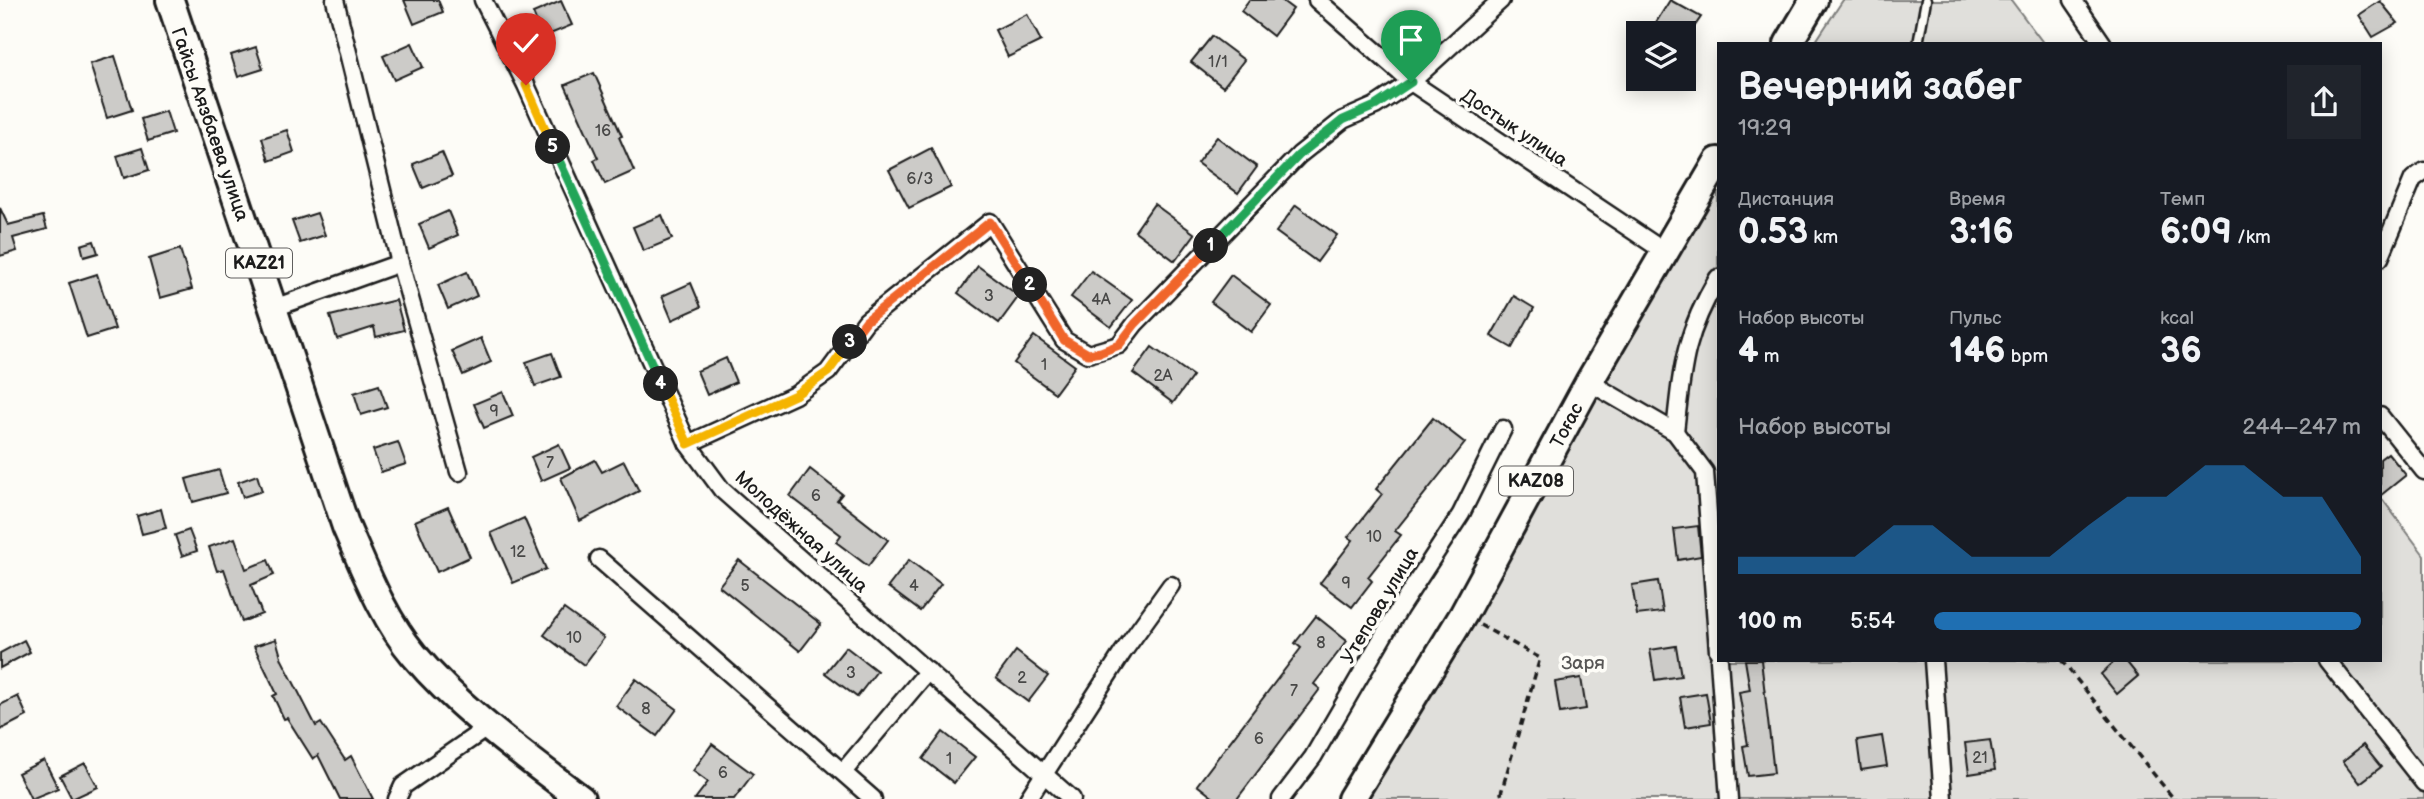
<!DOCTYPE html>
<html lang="ru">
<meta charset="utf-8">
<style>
:root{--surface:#171b24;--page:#20242c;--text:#f1f3f6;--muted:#9ea1a6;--accent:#1f6fb2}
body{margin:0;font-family:"Balsamiq Sans",sans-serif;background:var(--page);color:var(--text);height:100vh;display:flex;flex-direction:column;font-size:26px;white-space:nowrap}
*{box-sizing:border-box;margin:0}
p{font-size:23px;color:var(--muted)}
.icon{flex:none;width:38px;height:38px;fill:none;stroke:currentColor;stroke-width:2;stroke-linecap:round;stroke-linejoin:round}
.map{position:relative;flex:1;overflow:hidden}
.panel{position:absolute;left:1717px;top:42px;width:665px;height:620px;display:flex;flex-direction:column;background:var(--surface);border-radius:0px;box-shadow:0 4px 18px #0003}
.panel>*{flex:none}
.buttons{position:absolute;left:1626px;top:21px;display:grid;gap:14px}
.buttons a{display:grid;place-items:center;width:70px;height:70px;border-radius:0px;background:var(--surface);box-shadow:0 4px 18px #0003;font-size:35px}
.pin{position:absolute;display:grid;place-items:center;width:60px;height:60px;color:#fff;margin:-72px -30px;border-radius:50% 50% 50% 0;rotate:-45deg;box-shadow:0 0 7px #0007}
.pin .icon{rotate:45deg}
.km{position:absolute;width:35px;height:35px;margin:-18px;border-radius:50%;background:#222;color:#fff;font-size:19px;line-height:35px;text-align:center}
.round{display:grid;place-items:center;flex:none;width:74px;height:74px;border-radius:0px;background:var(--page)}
.head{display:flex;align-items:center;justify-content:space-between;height:119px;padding:0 21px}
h1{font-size:38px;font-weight:700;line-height:52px}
.stats{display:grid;grid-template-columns:repeat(3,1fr);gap:10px;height:119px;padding:7px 21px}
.stats div{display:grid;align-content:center}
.stats b{font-size:35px;font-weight:700}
.stats small{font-size:19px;font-weight:400}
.stats p{font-size:19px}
.chart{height:196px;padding:14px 21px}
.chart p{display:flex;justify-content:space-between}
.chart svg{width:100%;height:126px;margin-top:7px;fill:var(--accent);opacity:.7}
ul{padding:0 21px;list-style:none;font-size:23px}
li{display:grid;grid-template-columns:112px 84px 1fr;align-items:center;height:52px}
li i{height:18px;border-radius:9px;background:var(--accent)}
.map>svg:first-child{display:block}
.green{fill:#e0dfdb;stroke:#7e7e7c;stroke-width:2}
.building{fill:#cccbc8;stroke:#1c1c1c;stroke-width:2}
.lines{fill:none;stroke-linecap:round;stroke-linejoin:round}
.service-casing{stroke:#1c1c1c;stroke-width:13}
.minor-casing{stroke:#1c1c1c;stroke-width:21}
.trunk-casing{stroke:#1c1c1c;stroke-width:32}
.path{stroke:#1c1c1c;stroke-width:3.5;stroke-dasharray:7 5;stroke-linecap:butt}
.service{stroke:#fdfcf7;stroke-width:8}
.minor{stroke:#fdfcf7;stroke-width:16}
.trunk{stroke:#fdfcf7;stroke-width:26}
.split-1-casing{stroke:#fff;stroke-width:14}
.split-2-casing{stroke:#fff;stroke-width:14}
.split-3-casing{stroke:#fff;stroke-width:14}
.split-4-casing{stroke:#fff;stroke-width:14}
.split-5-casing{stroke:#fff;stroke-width:14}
.split-6-casing{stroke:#fff;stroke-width:14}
.split-1{stroke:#22a559;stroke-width:9}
.split-2{stroke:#f0652b;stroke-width:9}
.split-3{stroke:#f0652b;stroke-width:9}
.split-4{stroke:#f5b400;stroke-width:9}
.split-5{stroke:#22a559;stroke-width:9}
.split-6{stroke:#f5b400;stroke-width:9}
.labels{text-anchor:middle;stroke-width:7;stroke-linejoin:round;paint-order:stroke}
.number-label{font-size:16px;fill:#484847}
.shield{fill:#fdfcf7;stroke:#605f5e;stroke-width:2}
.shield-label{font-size:18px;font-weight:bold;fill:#1c1c1c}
.street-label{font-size:19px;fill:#1c1c1c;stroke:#fdfcf7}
.park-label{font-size:19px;fill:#575655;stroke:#fdfcf7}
</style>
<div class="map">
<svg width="2424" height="799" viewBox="0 0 2424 799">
<rect width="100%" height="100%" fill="#fdfcf7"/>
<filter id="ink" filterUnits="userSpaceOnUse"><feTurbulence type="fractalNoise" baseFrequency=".0143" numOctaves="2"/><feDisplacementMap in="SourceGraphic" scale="14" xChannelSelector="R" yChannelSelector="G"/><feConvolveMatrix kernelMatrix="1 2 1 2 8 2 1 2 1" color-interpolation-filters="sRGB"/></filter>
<g filter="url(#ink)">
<g class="green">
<path d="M1843,0H2011L2044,44H1814Z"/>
<path d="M1718,187V660H2380V496L2424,555V799H1346L1589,382Z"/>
</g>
<g class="building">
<path d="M404,0H438L443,12L414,24Z"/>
<path d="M1249,0H1281L1293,9L1273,36L1241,11Z"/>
<path d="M1670,0L1701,17L1690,33H1671L1655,24Z"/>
<path d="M561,1L572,25L543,37L533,13Z"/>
<path d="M2380,1L2398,23L2373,37L2359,15Z"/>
<path d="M1027,14L1041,41L1008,57L995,30Z"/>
<path d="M1212,36L1244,60L1223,87L1191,62Z"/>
<path d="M412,43L423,67L394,80L383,56Z"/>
<path d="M256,47L263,69L238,77L231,55Z"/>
<path d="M115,56L132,110L107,118L90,64Z"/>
<path d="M594,73L622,136L619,137L634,171L605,184L594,160L598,158L565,85Z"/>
<path d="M166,111L173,133L148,141L141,119Z"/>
<path d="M287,130L294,152L269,161L262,138Z"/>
<path d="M1217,137L1257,167L1238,193L1197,163Z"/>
<path d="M142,148L149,170L124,178L117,156Z"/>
<path d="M931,148L951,187L909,208L889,170Z"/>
<path d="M442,152L452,176L423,188L413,164Z"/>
<path d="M1154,204L1195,234L1175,261L1135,231Z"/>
<path d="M1296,205L1337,235L1317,262L1276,232Z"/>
<path d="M0,208L8,225L43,216L47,229L13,238L17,251L0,256Z"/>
<path d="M448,211L458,235L429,248L419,224Z"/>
<path d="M317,213L325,235L300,243L292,221Z"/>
<path d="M662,215L672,239L643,251L633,227Z"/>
<path d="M94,241L98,253L84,257L81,245Z"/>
<path d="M180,249L192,289L160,298L149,259Z"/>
<path d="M978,266L1019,296L999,323L958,293Z"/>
<path d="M1091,271L1132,300L1111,327L1071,297Z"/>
<path d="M467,272L477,296L448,309L438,285Z"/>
<path d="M97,274L115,329L87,338L69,283Z"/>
<path d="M1231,275L1271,305L1251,332L1211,302Z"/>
<path d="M691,283L701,307L672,320L662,296Z"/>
<path d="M1514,296L1534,308L1512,348L1491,336Z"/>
<path d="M396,300L404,330L376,337L374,327L337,339L330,316Z"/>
<path d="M1034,336L1075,366L1055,393L1014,363Z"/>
<path d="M481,338L491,362L463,375L452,351Z"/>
<path d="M1152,347L1193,376L1173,403L1133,373Z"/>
<path d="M552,353L561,377L535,386L526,362Z"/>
<path d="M726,358L736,382L707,395L697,371Z"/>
<path d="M379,385L387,407L361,415L354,393Z"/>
<path d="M503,392L513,416L484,428L474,404Z"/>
<path d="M1433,418L1465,443L1395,531L1401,535L1368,577L1372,581L1352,607L1320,583L1353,540L1348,537L1382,494L1376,489Z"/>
<path d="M398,442L406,464L381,472L373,450Z"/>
<path d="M559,444L570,468L541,481L531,457Z"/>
<path d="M2388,453L2406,475L2380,496V459Z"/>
<path d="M595,460L602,472L624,461L639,491L580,521L561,478Z"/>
<path d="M810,469L842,494L837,500L888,540L868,566L836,542L841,535L790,496Z"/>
<path d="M219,470L226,493L193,502L186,479Z"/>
<path d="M257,475L262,491L243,497L238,482Z"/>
<path d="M448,507L470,557L437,572L415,521Z"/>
<path d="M161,509L166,528L142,534L137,516Z"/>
<path d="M524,518L546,569L513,583L491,533Z"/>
<path d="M1698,526L1701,556L1678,560L1674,529Z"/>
<path d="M189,530L197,551L182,556L175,535Z"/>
<path d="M235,538L246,569L268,560L274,575L251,585L262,614L242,622L224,569L217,571L209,547Z"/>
<path d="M739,560L821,624L800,651L719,586Z"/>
<path d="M909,560L941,584L920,611L888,587Z"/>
<path d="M1658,581L1663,612L1637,615L1632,585Z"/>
<path d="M564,609L604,638L584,665L544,635Z"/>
<path d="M1316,616L1347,641L1314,684L1320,689L1237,799H1215L1197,785L1301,648L1295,643Z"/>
<path d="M276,639L282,660L316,726L321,723L345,760L351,756L373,799H340L318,755L313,759L287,718L284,719L273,696L277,694L254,646Z"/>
<path d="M24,640L30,652L0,668V653Z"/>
<path d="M1676,646L1681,676L1655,680L1650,650Z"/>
<path d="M846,647L877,671L857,697L825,673Z"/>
<path d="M1016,651L1048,676L1028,702L996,678Z"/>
<path d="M1745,660H1761L1774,773L1748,776L1743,746L1748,745L1739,692L1750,690Z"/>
<path d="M2116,660H2125L2138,676L2117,694L2101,674Z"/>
<path d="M1581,678L1586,709L1560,713L1555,682Z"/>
<path d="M636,679L677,709L657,736L616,706Z"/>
<path d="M1706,693L1711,723L1685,727L1680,697Z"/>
<path d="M18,696L27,716L0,730V705Z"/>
<path d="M943,732L975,757L954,783L923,759Z"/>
<path d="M1882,736L1887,766L1861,770L1857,740Z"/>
<path d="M1990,740L1995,770L1969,774L1965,743Z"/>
<path d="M712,744L753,774L734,799H695L708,782L693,771Z"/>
<path d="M2363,745L2381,767L2360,783L2343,761Z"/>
<path d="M44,760L58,788L31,799L18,773Z"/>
<path d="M85,763L98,787L72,799L60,776Z"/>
</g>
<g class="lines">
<defs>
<path id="service" d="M1918,44L1926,0"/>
<g id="minor">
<path d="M335,0L400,263L459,472"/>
<path d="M483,0L526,85L688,444L722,490L1072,799"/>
<path d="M1317,0L1411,82L1665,252"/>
<path d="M2073,0L2103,44"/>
<path d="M2380,258L2413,179L2424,171"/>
<path d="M274,308L400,263"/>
<path d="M1589,382L1675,432L1705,472L1718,651"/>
<path d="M2380,416L2424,471"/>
<path d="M1675,432C1682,367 1684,335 1718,278"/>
<path d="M688,444L795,395L828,372L866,321L990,222L1064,340L1088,354L1119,345L1135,324L1299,155L1343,120L1375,106L1411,82L1501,0"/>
<path d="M599,559L873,799"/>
<path d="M1719,660L1729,799"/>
<path d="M1933,660L1943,799"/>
<path d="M2327,660L2424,783"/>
<path d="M843,772L928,671"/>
<path d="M397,799L403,786L488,727"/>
<path d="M1028,799L1123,652L1171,585"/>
<path d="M1281,799L1313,757L1399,609L1461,514L1503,429"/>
</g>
<g id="trunk">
<path d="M170,0L346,527C365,570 383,618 414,655C461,711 524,755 581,799"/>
<path d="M1788,44L1814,0"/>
<path d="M1351,799L1463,615L1589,382L1718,161"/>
</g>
</defs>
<use href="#service" class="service-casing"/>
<use href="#minor" class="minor-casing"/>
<use href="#trunk" class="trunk-casing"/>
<g class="path">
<path d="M1480,625L1540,658L1501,793L1503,799"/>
<path d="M2061,660L2174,799"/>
</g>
<use href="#service" class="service"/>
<use href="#minor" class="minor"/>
<use href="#trunk" class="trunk"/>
</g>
</g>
<g class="lines" filter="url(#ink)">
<defs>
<path id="split-1" d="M1211,246L1299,155L1343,120L1375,106L1411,82"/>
<path id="split-2" d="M1030,285L1064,340L1088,354L1101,352L1119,345L1135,324L1211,246"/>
<path id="split-3" d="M850,342L866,321L990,222L1030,285"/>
<path id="split-4" d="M661,384L688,444L795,395L828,372L850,342"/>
<path id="split-5" d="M553,147L661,384"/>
<path id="split-6" d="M526,85L553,147"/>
</defs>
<use href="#split-1" class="split-1-casing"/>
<use href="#split-2" class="split-2-casing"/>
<use href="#split-3" class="split-3-casing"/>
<use href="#split-4" class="split-4-casing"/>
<use href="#split-5" class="split-5-casing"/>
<use href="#split-6" class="split-6-casing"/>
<use href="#split-1" class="split-1"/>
<use href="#split-2" class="split-2"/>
<use href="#split-3" class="split-3"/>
<use href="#split-4" class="split-4"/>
<use href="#split-5" class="split-5"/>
<use href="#split-6" class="split-6"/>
</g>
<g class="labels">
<g class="number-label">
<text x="1218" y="67">1/1</text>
<text x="603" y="136">16</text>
<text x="920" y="184">6/3</text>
<text x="989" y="301">3</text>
<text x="1101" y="305">4А</text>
<text x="1044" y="370">1</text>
<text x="1163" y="381">2А</text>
<text x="494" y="416">9</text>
<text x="550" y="468">7</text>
<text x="816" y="501">6</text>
<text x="1374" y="542">10</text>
<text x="518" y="557">12</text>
<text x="1346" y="588">9</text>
<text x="745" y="591">5</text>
<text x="914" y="591">4</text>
<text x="574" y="643">10</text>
<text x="1321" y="648">8</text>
<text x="851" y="678">3</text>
<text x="1022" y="683">2</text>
<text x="1294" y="696">7</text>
<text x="646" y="714">8</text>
<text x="1259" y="744">6</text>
<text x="1980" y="763">21</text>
<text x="949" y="764">1</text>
<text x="723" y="778">6</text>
</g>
<g class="shield">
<rect x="226" y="248.5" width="66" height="29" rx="5"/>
<rect x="1499" y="466.5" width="74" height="29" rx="5"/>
</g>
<g class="shield-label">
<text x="259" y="269">KAZ21</text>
<text x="1536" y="487">KAZ08</text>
</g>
<g class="street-label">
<text transform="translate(211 124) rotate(71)" y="7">Гайсы Аязбаева улица</text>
<text transform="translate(1515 127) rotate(34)" y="7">Достык улица</text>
<text transform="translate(1566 425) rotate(-62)" y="7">Тоғас</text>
<text transform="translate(802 531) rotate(42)" y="7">Молодёжная улица</text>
<text transform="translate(1379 605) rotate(-59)" y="7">Утепова улица</text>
</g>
<g class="park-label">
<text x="1583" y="669">Заря</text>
</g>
</g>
</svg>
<div class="buttons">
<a><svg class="icon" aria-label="layers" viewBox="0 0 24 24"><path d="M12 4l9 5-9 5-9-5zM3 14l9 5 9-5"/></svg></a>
</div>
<div class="pin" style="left:1411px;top:82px;background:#1e9e55"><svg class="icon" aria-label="arrive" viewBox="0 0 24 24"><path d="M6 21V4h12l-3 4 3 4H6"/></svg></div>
<div class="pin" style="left:526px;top:85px;background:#d93025"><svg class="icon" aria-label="check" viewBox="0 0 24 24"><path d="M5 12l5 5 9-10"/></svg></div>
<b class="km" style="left:1211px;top:246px">1</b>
<b class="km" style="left:1030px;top:285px">2</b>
<b class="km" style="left:850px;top:342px">3</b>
<b class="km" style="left:661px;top:384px">4</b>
<b class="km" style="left:553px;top:147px">5</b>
<section class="panel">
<div class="head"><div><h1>Вечерний забег</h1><p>19:29</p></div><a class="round"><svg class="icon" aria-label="share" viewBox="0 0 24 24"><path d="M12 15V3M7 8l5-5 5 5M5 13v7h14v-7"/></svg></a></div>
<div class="stats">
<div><p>Дистанция</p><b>0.53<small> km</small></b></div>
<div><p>Время</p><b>3:16</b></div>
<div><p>Темп</p><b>6:09<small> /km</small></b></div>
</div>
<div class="stats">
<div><p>Набор высоты</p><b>4<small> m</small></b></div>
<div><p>Пульс</p><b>146<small> bpm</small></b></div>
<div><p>kcal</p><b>36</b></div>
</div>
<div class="chart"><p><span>Набор высоты</span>244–247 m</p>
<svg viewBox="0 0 160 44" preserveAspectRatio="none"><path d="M0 44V38L10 38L20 38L30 38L40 27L50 27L60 38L70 38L80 38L90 27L100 17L110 17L120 6L130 6L140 17L150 17L160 38V44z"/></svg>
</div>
<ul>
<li><b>100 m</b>5:54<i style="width:100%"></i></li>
</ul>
</section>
</div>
